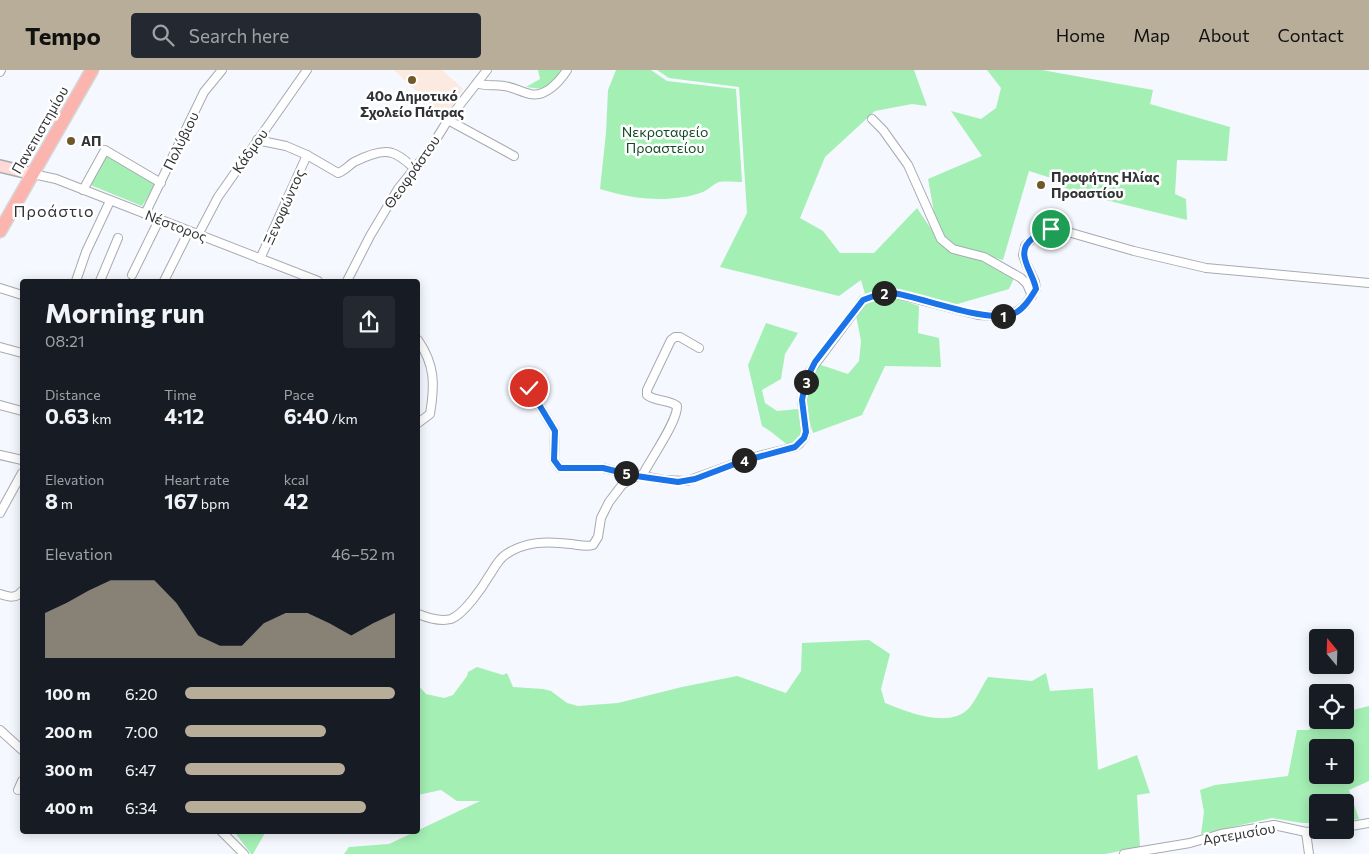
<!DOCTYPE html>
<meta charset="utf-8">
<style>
:root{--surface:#171b24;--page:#242831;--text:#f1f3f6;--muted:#9ea1a6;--accent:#b7ad99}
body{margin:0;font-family:Commissioner,sans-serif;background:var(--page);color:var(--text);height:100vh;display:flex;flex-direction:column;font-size:19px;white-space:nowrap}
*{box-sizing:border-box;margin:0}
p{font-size:16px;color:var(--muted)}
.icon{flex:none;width:28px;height:28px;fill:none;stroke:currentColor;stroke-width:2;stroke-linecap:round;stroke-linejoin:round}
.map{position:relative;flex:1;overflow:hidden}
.sheet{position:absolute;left:20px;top:209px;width:400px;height:555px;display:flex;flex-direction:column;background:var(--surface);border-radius:5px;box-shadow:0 2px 12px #0003}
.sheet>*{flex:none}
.needle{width:32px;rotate:341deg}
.fabs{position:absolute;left:1309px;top:559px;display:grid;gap:10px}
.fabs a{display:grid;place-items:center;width:45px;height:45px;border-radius:5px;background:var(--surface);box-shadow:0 2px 12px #0003;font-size:25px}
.pin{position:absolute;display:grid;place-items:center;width:42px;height:42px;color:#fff;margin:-21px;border:2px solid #fff;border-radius:50%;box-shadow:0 1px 5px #0007}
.km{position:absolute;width:25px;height:25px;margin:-12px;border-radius:50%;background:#222;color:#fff;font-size:14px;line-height:25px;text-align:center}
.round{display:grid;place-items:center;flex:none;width:52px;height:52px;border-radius:5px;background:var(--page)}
.summary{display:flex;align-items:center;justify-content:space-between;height:85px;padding:0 25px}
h1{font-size:28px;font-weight:700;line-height:38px}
.metrics{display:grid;grid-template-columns:repeat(3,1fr);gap:8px;height:85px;padding:5px 25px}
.metrics div{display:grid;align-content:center}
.metrics b{font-size:21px;font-weight:700}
.metrics small{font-size:14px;font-weight:400}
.metrics p{font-size:14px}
.chart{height:140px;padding:10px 25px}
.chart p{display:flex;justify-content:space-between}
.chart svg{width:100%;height:90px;margin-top:5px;fill:var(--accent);opacity:.7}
ul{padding:0 25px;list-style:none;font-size:16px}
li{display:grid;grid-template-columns:80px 60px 1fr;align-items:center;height:38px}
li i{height:12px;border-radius:6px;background:var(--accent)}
header{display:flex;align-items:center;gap:30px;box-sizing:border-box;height:70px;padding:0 25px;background:var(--accent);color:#111}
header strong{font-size:24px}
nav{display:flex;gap:28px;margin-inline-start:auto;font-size:18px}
.search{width:350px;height:45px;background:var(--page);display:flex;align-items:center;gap:12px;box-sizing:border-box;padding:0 18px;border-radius:5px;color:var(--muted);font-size:19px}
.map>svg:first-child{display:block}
.education{fill:#fceae0}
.green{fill:#a4efb4;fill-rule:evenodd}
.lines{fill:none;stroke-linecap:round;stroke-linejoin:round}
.street-casing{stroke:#a6aab1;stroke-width:10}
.secondary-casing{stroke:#a6aab1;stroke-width:14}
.primary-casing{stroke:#d6d6d7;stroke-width:15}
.street{stroke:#fff;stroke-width:8}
.secondary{stroke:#fedad6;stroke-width:11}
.primary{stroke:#fcb5ae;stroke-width:12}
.route-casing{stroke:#fff;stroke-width:10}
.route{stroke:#1a73e8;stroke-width:6}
.poi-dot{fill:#705828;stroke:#fff;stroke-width:2}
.labels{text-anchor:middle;stroke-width:5;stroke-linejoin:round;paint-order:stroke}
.poi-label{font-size:14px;font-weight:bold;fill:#323336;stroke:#fff;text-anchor:start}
.street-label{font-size:14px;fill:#323336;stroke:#fff}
.park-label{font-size:14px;fill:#124b25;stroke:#fff}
.quarter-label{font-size:16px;letter-spacing:1px;fill:#323336;stroke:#fff}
</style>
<header>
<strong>Tempo</strong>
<div class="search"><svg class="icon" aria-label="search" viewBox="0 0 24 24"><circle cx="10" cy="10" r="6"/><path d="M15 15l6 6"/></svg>Search here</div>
<nav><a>Home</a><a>Map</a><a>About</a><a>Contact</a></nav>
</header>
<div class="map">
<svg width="1369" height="784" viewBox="0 0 1369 784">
<rect width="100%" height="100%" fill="#f5f8fe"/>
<path class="education" d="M394,0H442L463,19L444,47Z"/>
<g class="green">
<path d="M538,0H563L550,14L542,19L526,17L540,9Z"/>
<path d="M616,0H651L667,11L736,19L742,112C735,112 726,111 719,112C713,114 708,120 703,122C670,134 632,129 600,119L606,63L608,20Z"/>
<path d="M657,0H914L927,36L912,34L875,41L825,87L800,148L823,161L840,183H874L917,138L942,175L953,182L985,189L1014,208L1009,219L954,235L908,223L887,219L865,224L861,210L839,226L720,197L747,143L739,17L669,8Z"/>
<path d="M987,0H1042L1153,20L1150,34L1230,57L1227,91L1177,90L1175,124L1186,129L1187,150L1069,121L1051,108L1029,101L1003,190L959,178L937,159L928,109L982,86L951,41L981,49L996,38L1001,18Z"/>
<path d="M105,84L156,114L142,136L88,114Z"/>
<path d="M880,227H893L919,236L918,263L939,268L941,297L885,296L862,345L813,363L805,337L808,316L818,294L848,304L859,291L861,271L856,245L861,237Z"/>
<path d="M766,253L798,263L785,284L781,309L762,320L765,333L777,341L798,339C800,357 807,365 789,376L770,361L762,356L748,295Z"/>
<path d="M869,570L890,584L881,619L885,633C907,642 951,660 970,637C977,628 982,616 988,607L1032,611L1046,603L1050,621L1093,618L1098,700L1137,685L1150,723L1137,725L1140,777L1105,784H344L349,777L389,774L480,731H457L441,720L418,725V615L426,624L444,628L453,625L467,606L468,602L477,597L503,605L507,603L513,617L543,619L551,621L567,633L578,636L618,633L682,617L737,606L786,623L801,601L802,573Z"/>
<path d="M1369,636V711L1349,720L1359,749L1345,751V732H1318L1317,753H1302L1272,748L1201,764L1204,742L1200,720L1215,715L1288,706L1297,660H1309L1315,650L1317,649L1345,650V642ZM1318,678H1345V705H1318Z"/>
<path d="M238,761H266L253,784H251L236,764Z"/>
</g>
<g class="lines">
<defs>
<g id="street">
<path d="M0,2L1,0"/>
<path d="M477,13C486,17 495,14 504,16C513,17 521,22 530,24C545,28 560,11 567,0"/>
<path d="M872,49L883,60L908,95L941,169L953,179L984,187L1021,208L1027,214L1032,226"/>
<path d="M448,50L514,86"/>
<path d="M257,70L286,76L307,85L338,103C344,101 348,96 354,92C364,87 381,79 392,83C400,85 408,93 414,98"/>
<path d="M33,104L56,109L318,211"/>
<path d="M83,120L105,80L161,113"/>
<path d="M145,144L204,22L222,0"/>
<path d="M198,165L218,127L307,0"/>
<path d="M260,189L307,85"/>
<path d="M132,205L159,150"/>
<path d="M76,211L86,182L110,131"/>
<path d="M100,211L118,168"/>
<path d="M164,211L189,161"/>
<path d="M347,211L370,166L398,119L430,79L448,50L487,0"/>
<path d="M0,218L22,225"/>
<path d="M418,270C435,295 435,314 430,344L418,353"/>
<path d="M0,277L22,283"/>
<path d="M529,318L555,361L554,390L560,398H603L636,406"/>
<path d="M0,335L22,341"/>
<path d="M0,385L22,390"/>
<path d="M642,406C650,390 678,351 677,336C668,329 656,332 647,325V320L671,270L675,267H680L699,278"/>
<path d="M0,443L22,403"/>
<path d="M0,524C9,527 16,529 22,521"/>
<path d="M418,544C428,548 440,552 451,549C464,544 482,518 489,506C494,499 497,491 505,485C525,471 547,471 571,474C579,475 586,477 593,475L598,467L601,448L609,432L622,415L633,407L642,406L664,410L687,411L751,388L795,377L799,374L804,368L806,362L802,330L810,301L863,230L882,223H893L978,245L1000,246L1011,245L1019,240L1025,235L1036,219L1035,212L1025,191L1023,185L1025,176L1036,165L1051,159L1061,160L1134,181L1206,198L1369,213"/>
<path d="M0,660L22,680"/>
<path d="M18,720L22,711"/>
<path d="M1345,757L1369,753"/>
<path d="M221,761L244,784"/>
<path d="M1306,762L1309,784"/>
<path d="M1124,784L1190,773L1221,764L1274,755L1306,762L1323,760"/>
</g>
<path id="secondary" d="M0,96L33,104"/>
<path id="primary" d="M0,161L92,0"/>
</defs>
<use href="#street" class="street-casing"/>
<use href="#secondary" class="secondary-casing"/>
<use href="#primary" class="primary-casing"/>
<use href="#street" class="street"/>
<use href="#secondary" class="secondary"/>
<use href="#primary" class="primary"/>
</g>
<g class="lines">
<defs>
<path id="route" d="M529,318L555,361L554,390L560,398H603L636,406L678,412L695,409L740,392L795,377L804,368L806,362L802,330L806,310L815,292L863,230L882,223H893C921,227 989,254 1013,244C1023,240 1030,229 1036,219C1033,201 1013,183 1033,168C1038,163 1044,161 1051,159"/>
</defs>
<use href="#route" class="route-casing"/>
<use href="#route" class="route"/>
</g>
<g class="poi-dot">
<circle cx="412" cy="10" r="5"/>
<circle cx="71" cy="71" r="5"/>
<circle cx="1041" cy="115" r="5"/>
</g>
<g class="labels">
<g class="poi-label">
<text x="412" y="31" text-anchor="middle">40ο Δημοτικό<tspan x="412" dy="16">Σχολείο Πάτρας</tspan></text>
<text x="81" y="76">ΑΠ</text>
<text x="1051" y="112">Προφήτης Ηλίας<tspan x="1051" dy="16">Προαστίου</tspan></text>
</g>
<g class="street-label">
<text transform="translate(40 60) rotate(-60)" y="5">Πανεπιστημίου</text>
<text transform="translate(181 71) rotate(-64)" y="5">Πολύβιου</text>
<text transform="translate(250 81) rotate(-55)" y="5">Κάδμου</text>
<text transform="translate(412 102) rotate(-55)" y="5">Θεοφράστου</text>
<text transform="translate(284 137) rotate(-66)" y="5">Ξενοφώντος</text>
<text transform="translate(176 156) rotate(21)" y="5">Νέστορος</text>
<text transform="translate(1239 764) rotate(-10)" y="5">Αρτεμισίου</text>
</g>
<g class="park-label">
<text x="665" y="67">Νεκροταφείο<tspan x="665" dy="16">Προαστείου</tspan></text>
</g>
<g class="quarter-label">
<text x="54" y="147">Προάστιο</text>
</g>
</g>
</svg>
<div class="fabs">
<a><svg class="needle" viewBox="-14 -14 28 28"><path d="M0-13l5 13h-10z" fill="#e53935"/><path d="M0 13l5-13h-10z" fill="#9ea1a6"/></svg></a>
<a><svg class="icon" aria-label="locate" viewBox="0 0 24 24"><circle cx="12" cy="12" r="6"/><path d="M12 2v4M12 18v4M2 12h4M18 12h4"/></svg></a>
<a>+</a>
<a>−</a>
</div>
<div class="pin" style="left:1051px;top:159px;background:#1e9e55"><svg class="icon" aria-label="arrive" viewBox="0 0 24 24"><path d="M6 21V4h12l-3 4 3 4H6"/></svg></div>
<div class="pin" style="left:529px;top:318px;background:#d93025"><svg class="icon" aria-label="check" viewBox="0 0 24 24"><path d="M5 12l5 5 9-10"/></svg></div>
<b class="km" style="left:1003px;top:246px">1</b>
<b class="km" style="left:884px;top:223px">2</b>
<b class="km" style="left:806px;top:312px">3</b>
<b class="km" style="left:744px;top:390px">4</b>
<b class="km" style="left:626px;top:403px">5</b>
<section class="sheet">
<div class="summary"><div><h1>Morning run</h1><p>08:21</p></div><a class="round"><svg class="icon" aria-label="share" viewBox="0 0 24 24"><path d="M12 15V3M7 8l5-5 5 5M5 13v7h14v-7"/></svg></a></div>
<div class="metrics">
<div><p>Distance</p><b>0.63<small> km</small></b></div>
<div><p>Time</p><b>4:12</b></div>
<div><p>Pace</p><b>6:40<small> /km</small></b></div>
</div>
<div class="metrics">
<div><p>Elevation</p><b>8<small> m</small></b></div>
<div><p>Heart rate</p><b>167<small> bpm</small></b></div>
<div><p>kcal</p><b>42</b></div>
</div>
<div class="chart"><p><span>Elevation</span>46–52 m</p>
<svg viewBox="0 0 160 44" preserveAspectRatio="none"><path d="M0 44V22L10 17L20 11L30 6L40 6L50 6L60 17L70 33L80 38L90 38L100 27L110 22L120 22L130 27L140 33L150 27L160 22V44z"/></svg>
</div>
<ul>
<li><b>100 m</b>6:20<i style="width:100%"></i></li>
<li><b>200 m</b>7:00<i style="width:67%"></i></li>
<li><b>300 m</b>6:47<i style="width:76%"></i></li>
<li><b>400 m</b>6:34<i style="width:86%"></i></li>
</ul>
</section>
</div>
